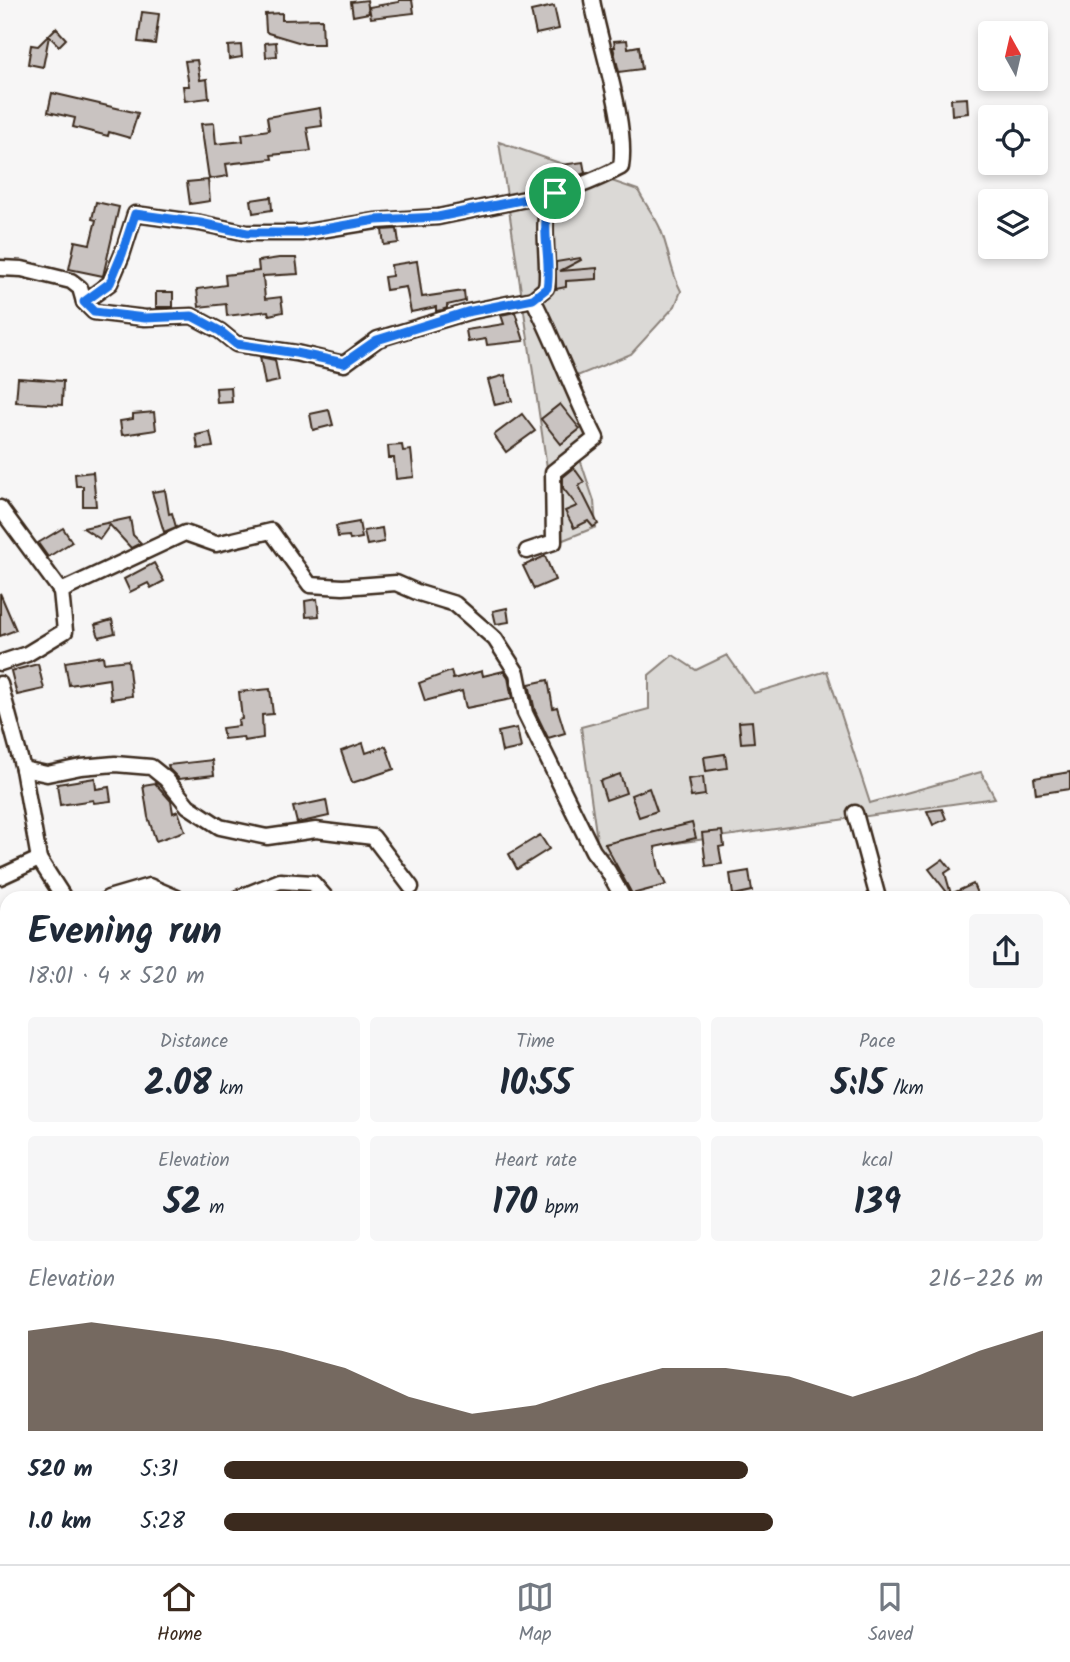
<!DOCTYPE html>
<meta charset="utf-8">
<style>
:root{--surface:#fff;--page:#f6f6f7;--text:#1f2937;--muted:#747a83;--line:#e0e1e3;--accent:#3b2a1e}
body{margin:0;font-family:Kalam,sans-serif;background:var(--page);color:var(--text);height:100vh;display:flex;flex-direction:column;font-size:26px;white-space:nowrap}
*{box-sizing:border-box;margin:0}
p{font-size:23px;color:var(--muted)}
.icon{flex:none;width:38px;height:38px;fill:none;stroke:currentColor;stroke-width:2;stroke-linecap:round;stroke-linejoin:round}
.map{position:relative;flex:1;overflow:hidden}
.drawer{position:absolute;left:0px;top:891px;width:1071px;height:674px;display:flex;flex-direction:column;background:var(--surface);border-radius:21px 21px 0 0;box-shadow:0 4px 10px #0003}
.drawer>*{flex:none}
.needle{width:46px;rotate:352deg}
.tools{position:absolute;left:978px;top:21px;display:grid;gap:14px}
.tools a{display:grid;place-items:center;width:70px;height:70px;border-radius:7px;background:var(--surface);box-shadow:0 4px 10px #0003;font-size:35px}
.pin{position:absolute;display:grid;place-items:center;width:60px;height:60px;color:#fff;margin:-30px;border:4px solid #fff;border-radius:50%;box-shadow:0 2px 7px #0007}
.round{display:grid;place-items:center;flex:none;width:74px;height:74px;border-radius:7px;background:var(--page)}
.headline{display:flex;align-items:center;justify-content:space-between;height:119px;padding:0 28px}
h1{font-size:38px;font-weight:700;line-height:52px}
.stats{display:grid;grid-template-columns:repeat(3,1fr);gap:10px;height:119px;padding:7px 28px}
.stats div{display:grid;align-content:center;border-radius:7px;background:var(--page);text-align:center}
.stats b{font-size:35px;font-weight:700}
.stats small{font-size:19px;font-weight:400}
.stats p{font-size:19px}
.chart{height:196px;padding:14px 28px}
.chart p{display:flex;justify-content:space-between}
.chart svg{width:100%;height:126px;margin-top:7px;fill:var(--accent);opacity:.7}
ul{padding:0 28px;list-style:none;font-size:23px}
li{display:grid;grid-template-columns:112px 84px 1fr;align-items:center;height:52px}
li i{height:18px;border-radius:9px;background:var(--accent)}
.dock{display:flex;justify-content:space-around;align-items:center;height:98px;border-top:2px solid var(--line);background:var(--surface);font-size:19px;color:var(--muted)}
.dock a{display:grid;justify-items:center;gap:4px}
.dock .current{color:var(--accent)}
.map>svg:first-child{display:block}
.green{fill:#dbd9d6;stroke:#8b827a;stroke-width:2}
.building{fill:#c9c3c1;stroke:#3b2a1e;stroke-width:2}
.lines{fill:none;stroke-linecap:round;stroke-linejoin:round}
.service-casing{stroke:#3b2a1e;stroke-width:12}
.minor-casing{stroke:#3b2a1e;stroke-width:19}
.service{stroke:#fff;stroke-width:7}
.minor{stroke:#fff;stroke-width:14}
.route-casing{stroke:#fff;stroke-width:14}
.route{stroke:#1a73e8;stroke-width:9}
</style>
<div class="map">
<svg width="1070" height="1564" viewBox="0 0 1070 1564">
<rect width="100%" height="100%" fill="#f7f6f6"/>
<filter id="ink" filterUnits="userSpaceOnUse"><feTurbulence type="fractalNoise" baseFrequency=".0143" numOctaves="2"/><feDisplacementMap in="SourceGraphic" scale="14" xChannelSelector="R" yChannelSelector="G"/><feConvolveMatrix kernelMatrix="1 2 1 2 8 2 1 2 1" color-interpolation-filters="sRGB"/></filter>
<g filter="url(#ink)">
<g class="green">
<path d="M499,142L638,190C644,203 655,216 660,228C669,249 670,271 681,291L675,306L631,354L577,376L605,439L580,459L594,501L596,527L558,542Z"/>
<path d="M673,655L696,670L727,655L754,693L827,671L870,803L981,772L995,798L599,854L581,727L649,709V675Z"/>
</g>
<g class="building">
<path d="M367,0L369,13L353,16L351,2Z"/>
<path d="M399,0H412L414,13L371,18L369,7L399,2Z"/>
<path d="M554,6L559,29L536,34L531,11Z"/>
<path d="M142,12L159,14L155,44L138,42Z"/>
<path d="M282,13V20L322,19L323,44H305L268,33L266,31L265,14Z"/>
<path d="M56,28L66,39L59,46L49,36L43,67L28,64L31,45L38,46Z"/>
<path d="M627,40L628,48L639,46L642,69L619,72L613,47H615L614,41Z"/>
<path d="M276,42L277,56L266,57L265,43Z"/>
<path d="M241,45L242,57L229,59L228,46Z"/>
<path d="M197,60L200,80L207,79L209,98L185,101L183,86H189L185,61Z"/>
<path d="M52,93L138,113L130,138L109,132L108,136L73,127L75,118L48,112Z"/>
<path d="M967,98L968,113L952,115L951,99Z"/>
<path d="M320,108L322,126L307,128L311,151L271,155L272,159L226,164L228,176L209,179L201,124L214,123L216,144L243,141L242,134L269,130L267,117Z"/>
<path d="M583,162L585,173L575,177L548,181L546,167Z"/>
<path d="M208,180L210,201L190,204L187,182Z"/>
<path d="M271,197L272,210L253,213L251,200Z"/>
<path d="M96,202L119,207L103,276L69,269L75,241L90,244L96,220L92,219Z"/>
<path d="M397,229L399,243L384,245L382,230Z"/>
<path d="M279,258H296L298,274L263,276L265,299L281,297L283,312L269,315L268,311L227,316L226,304L199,307L197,289L226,285L225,275L259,271L258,261Z"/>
<path d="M580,258L581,260L560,271L597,268V279L566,281V287L556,289V262Z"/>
<path d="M417,261L422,297L464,291L465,301L447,305V308L442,310L436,311V307L411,312L406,287L386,290L384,277L392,276L391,265Z"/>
<rect x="156" y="292" width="17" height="15"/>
<path d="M515,312L524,341L487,345L486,339L468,342L466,330L504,324L501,315Z"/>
<path d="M260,357L275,360L279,381L265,384Z"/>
<path d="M505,375L512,401L495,405L488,380Z"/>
<path d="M18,378L63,381L62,405L16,402Z"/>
<path d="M231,387L232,402L217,403L216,388Z"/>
<path d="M560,404L580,429L561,444L541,419Z"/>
<path d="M329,410L333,425L313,430L310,414Z"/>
<path d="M154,412L156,430L122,435L120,421L133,419V414Z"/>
<path d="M522,414L535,431L506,452L494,435Z"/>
<path d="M210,432L213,447L198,449L196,435Z"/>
<path d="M402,445L403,451L411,450L414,477L396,479L394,458H389L388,446Z"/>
<path d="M574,468L584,482L579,486L598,524L593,527L588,521L574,528L565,511L577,506L563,488V477Z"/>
<path d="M93,472L96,506H83V486H76L75,474Z"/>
<path d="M165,490L169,514L172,513L176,527L164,532L152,492Z"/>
<path d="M130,518L133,535L141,543L131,548L110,525L100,539L83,528Z"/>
<path d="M359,522L362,538L350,540L349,536L338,537L336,526Z"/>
<path d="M63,528L72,542L48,557L38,543Z"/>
<path d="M382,528L384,542L367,545L364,531Z"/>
<path d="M545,556L555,580L534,589L523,566Z"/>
<path d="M154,563L164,581L151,588L148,583L130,592L124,579Z"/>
<path d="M0,593L16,630L0,636Z"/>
<path d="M317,599L319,616L306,617L305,601Z"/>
<path d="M507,608L509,622L496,624L493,611Z"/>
<path d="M112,620L115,633L99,637L95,625Z"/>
<path d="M103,656L104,663L128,660L132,696L111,699L109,679L69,685L65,662Z"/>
<path d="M38,664L44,689L17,695L11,671Z"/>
<path d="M451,671L453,679L482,671L483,676L504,671L508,677L512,699L466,708L462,691L425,701L419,683Z"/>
<path d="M548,680L553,708L557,707L565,733L548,738L535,711L529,684Z"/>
<path d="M270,689L273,714L262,715L263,738L244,741L243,737L224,739L222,728L239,726L238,720L242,719L239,692Z"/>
<path d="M752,721L754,742L741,743L739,722Z"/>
<path d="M517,728L521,748L502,752L498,732Z"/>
<path d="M363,743L366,753L386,746L394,769L352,783L341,751Z"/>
<path d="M725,754L727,768L706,771L704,757Z"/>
<path d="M212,760L214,775L179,779L169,769L168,765Z"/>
<path d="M1070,772V789L1036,794L1034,778Z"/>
<path d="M620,774L626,793L606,800L600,781Z"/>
<path d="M703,777L705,795L691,797L688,779Z"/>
<path d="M95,778L96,789L109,787L111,801L94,803L93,800L60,805L57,784Z"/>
<path d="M155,783L171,801L173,813L178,811L185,831L156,841L148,817L143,785Z"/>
<path d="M649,788L657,811L639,817L631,795Z"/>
<path d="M326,800L329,816L297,823L293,807Z"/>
<path d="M942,809L946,819L933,825L927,811Z"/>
<path d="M692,823L696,838L655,847L659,870L666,885L632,894L605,844Z"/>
<path d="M722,831L724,846L719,847L722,864L706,866L702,833Z"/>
<path d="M540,835L549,849L517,869L509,854Z"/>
<path d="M943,859L951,869L945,873L951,894L973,884L979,898H944L949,895L929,869Z"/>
<path d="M749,871L752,891L733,895L730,874Z"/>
</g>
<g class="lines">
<defs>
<g id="service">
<path d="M1064,1396H1070"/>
<path d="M1064,1540H1070"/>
<path d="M853,1558V1564"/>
<path d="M962,1558L963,1564"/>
<path d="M752,1564L754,1558"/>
</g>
<g id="minor">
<path d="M0,268L22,269L71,281L80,288L84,302L94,312L145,318L192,316L220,331L236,344L296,353L344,364L378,339L468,312L533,299"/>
<path d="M84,302L110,283L122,255L135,214L200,223L247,233H301L376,221L438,217L555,193"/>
<path d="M0,508L61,591L185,533L216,544L271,531L310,585L343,587L396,583L419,593L455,604L495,639L517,673L525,713L593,851L608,871L623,898"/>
<path d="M527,551L554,542L553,472L596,438C573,393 556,344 533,299L546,288C551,266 537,207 555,193C560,190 570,189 576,187C592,181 606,175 621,167C628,123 600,46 592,0"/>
<path d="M0,663L27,654L65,631L61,591"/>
<path d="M0,684L23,769L39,859"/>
<path d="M23,769L47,774L81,767L115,764L151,767L166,779L188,806L220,827L267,837L316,830L373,837L411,887"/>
<path d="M855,813L878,898"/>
<path d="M0,877L39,859L64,898"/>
<path d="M108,898L149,886L177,898"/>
<path d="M238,898L280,881L313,883L326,898"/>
<path d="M1064,967L1070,966"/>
<path d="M0,1285L7,1287"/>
<path d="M1064,1353H1070"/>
<path d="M703,1564L705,1558"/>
</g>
</defs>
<use href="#service" class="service-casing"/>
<use href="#minor" class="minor-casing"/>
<use href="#service" class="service"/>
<use href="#minor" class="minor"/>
</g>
</g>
<g class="lines" filter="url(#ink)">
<defs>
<path id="route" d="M555,193C536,221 553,257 547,288L533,299L467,312L377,340L344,363L296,353L236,344L220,331L192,316L145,318L94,312L84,302L110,283L122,254L135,214L200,223L247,233H301L376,220L438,217Z"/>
</defs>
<use href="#route" class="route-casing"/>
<use href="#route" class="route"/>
</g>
</svg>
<div class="tools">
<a><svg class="needle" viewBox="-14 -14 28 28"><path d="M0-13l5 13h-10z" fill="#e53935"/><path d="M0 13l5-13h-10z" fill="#747a83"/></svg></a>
<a><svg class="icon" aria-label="locate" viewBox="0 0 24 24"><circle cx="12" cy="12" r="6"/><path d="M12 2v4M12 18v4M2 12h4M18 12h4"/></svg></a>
<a><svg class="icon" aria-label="layers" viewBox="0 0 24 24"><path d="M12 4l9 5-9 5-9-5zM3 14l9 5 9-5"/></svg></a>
</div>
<div class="pin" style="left:555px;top:193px;background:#1e9e55"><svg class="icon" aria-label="arrive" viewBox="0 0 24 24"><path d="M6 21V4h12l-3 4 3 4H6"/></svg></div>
<section class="drawer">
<div class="headline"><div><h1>Evening run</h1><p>18:01 · 4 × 520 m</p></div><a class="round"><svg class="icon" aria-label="share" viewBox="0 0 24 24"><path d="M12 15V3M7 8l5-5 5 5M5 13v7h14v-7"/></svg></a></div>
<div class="stats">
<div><p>Distance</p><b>2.08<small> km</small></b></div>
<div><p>Time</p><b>10:55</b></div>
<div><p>Pace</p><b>5:15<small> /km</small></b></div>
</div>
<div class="stats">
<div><p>Elevation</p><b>52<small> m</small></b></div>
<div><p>Heart rate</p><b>170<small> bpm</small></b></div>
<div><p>kcal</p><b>139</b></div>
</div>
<div class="chart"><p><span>Elevation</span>216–226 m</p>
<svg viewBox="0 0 160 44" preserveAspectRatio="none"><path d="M0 44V9L10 6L20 9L30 12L40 16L50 22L60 32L70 38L80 35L90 28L100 22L110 22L120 25L130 32L140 25L150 16L160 9V44z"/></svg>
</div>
<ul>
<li><b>520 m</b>5:31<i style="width:64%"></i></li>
<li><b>1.0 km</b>5:28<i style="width:67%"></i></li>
</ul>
</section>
</div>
<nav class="dock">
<a class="current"><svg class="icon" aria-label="home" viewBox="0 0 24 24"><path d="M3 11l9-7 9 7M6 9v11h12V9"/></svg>Home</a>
<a><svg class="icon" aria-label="map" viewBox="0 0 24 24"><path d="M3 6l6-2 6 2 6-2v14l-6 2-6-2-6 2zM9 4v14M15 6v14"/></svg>Map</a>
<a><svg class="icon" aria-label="saved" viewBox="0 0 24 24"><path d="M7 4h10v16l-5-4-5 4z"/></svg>Saved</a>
</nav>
